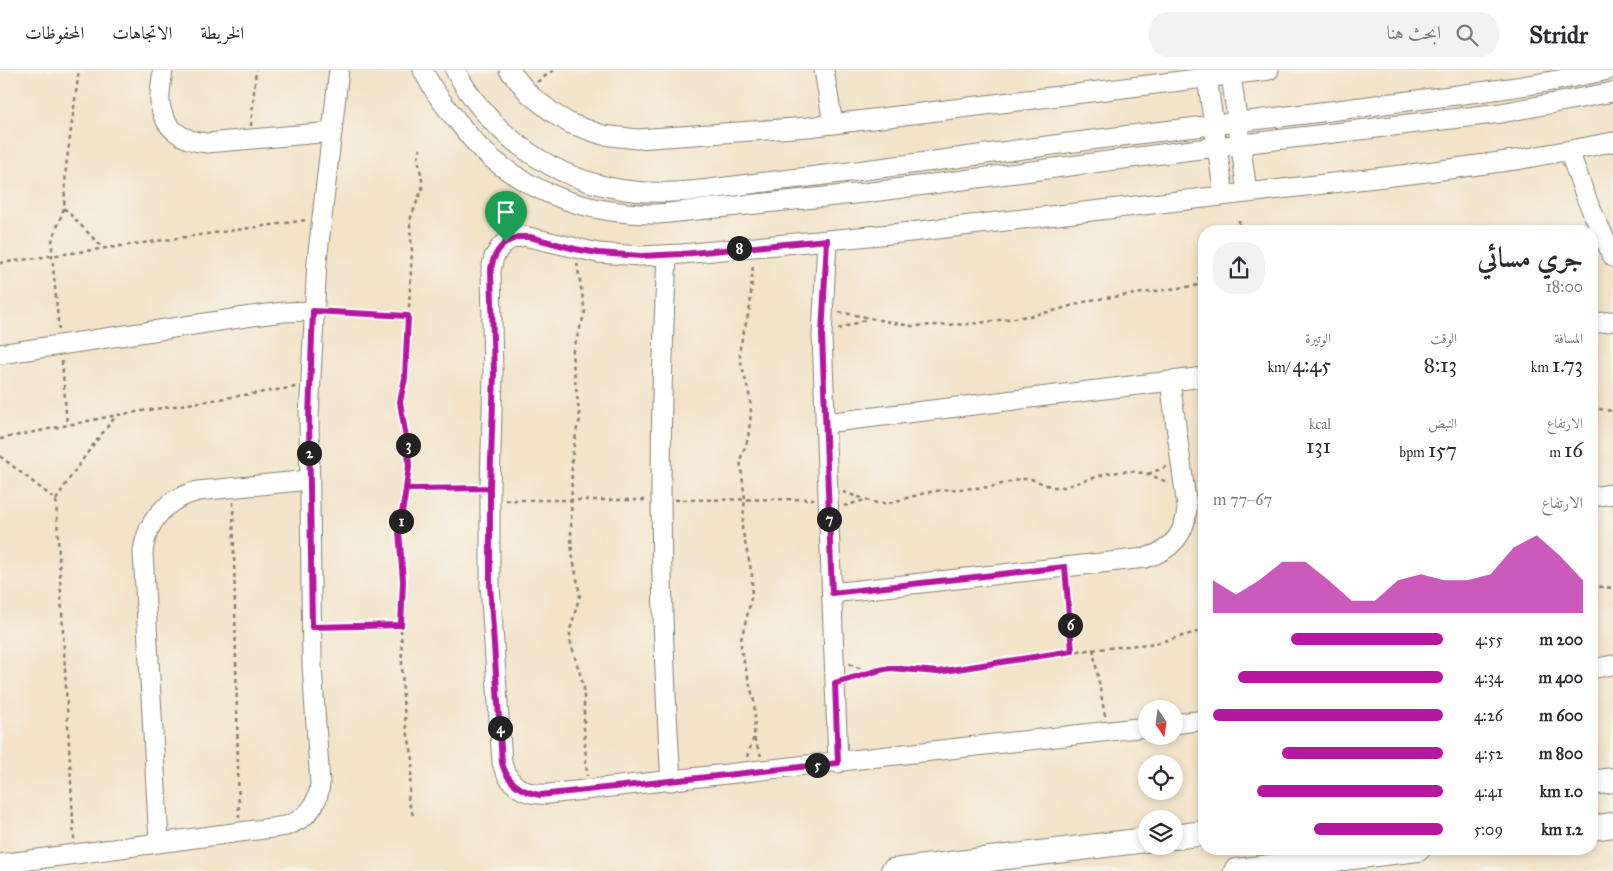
<!DOCTYPE html>
<html lang="ar">
<meta charset="utf-8">
<style>
:root{--surface:#fff;--page:#f2f2f3;--text:#2b2b33;--muted:#7c7c81;--line:#e1e1e2;--accent:#b5179e}
body{margin:0;font-family:"IM FELL Great Primer",Amiri,serif;background:var(--page);color:var(--text);direction:rtl;height:100vh;display:flex;flex-direction:column;font-size:19px;white-space:nowrap}
*{box-sizing:border-box;margin:0}
p{font-size:16px;color:var(--muted)}
.icon{flex:none;width:28px;height:28px;fill:none;stroke:currentColor;stroke-width:2;stroke-linecap:round;stroke-linejoin:round}
.map{position:relative;flex:1;overflow:hidden;direction:ltr}
.side{position:absolute;left:1198px;top:155px;width:400px;height:630px;display:flex;flex-direction:column;background:var(--surface);border-radius:20px;box-shadow:0 2px 8px #0003;direction:rtl}
.side>*{flex:none}
.needle{width:32px;rotate:167deg}
.tools{position:absolute;left:1138px;top:630px;display:grid;gap:10px}
.tools a{display:grid;place-items:center;width:45px;height:45px;border-radius:50%;background:var(--surface);box-shadow:0 2px 8px #0003;font-size:25px}
.pin{position:absolute;display:grid;place-items:center;width:42px;height:42px;color:#fff;margin:-51px -21px;border-radius:50% 50% 50% 0;rotate:-45deg;box-shadow:0 0 5px #0007}
.pin .icon{rotate:45deg}
.km{position:absolute;width:25px;height:25px;margin:-12px;border-radius:50%;background:#222;color:#fff;font-size:14px;line-height:25px;text-align:center}
.round{display:grid;place-items:center;flex:none;width:52px;height:52px;border-radius:20px;background:var(--page)}
.head{display:flex;align-items:center;justify-content:space-between;height:85px;padding:0 15px}
h1{font-size:28px;font-weight:600;line-height:38px}
.figures{display:grid;grid-template-columns:repeat(3,1fr);gap:8px;height:85px;padding:5px 15px}
.figures div{display:grid;align-content:center}
.figures b{font-size:21px;font-weight:600}
.figures small{font-size:14px;font-weight:400}
.figures p{font-size:14px}
.chart{height:140px;padding:10px 15px}
.chart p{display:flex;justify-content:space-between}
.chart svg{width:100%;height:90px;margin-top:5px;fill:var(--accent);opacity:.7}
ul{padding:0 15px;list-style:none;font-size:16px}
li{display:grid;grid-template-columns:80px 60px 1fr;align-items:center;height:38px}
li i{height:12px;border-radius:6px;background:var(--accent)}
header{display:flex;align-items:center;gap:30px;box-sizing:border-box;height:70px;padding:0 25px;background:var(--surface);border-bottom:1px solid var(--line)}
header strong{font-size:24px}
nav{display:flex;gap:28px;margin-inline-start:auto;font-size:18px}
.search{width:350px;height:45px;background:var(--page);display:flex;align-items:center;gap:12px;box-sizing:border-box;padding:0 18px;border-radius:20px;color:var(--muted);font-size:19px}
.map>svg:first-child{display:block}
.lines{fill:none;stroke-linecap:round;stroke-linejoin:round}
.minor-casing{stroke:#878072;stroke-width:21}
.major-casing{stroke:#878072;stroke-width:26}
.path{stroke:#878072;stroke-width:2.5;stroke-dasharray:4 4;stroke-linecap:butt}
.minor{stroke:#fff;stroke-width:19}
.major{stroke:#fff;stroke-width:24}
.route-casing{stroke:#fff;stroke-width:10}
.route{stroke:#b5179e;stroke-width:6}
</style>
<header>
<strong>Stridr</strong>
<div class="search"><svg class="icon" aria-label="search" viewBox="0 0 24 24"><circle cx="10" cy="10" r="6"/><path d="M15 15l6 6"/></svg>ابحث هنا</div>
<nav><a>الخريطة</a><a>الاتجاهات</a><a>المحفوظات</a></nav>
</header>
<div class="map">
<svg width="1613" height="801" viewBox="0 0 1613 801">
<rect width="100%" height="100%" fill="#f7f3e8"/>
<filter id="ink" filterUnits="userSpaceOnUse"><feTurbulence type="fractalNoise" baseFrequency=".02" numOctaves="2"/><feDisplacementMap in="SourceGraphic" scale="10" xChannelSelector="R" yChannelSelector="G"/><feConvolveMatrix kernelMatrix="1 2 1 2 8 2 1 2 1" color-interpolation-filters="sRGB"/></filter>
<filter id="wash" filterUnits="userSpaceOnUse"><feTurbulence type="fractalNoise" baseFrequency=".0096" numOctaves="4" result="noise"/><feDisplacementMap in="SourceGraphic" scale="20" xChannelSelector="R" yChannelSelector="G"/><feGaussianBlur stdDeviation="1.12" result="paint"/><feColorMatrix in="noise" values="0 0 0 0 0 0 0 0 0 0 0 0 0 0 0 0 0 1.4 0 .05"/><feComposite in="paint" operator="in"/></filter>
<g filter="url(#wash)">
<rect width="100%" height="100%" fill="#f2e3c9"/>
</g>
<g filter="url(#ink)">
<g class="lines">
<defs>
<g id="minor">
<path d="M163,0C162,10 159,21 160,32C162,57 183,72 207,73L332,62"/>
<path d="M423,0C432,20 445,36 459,53C466,62 473,71 481,79C530,125 592,145 658,144L864,123L1192,80L1501,43L1613,22"/>
<path d="M455,0C487,59 543,103 609,117C661,129 714,118 766,112C855,102 943,90 1031,78C1151,61 1272,49 1392,33C1465,24 1537,16 1608,0"/>
<path d="M509,0L530,25L556,45L571,54L603,65L637,69L808,57L1269,0"/>
<path d="M824,0L833,54"/>
<path d="M1231,5L1247,122"/>
<path d="M1207,8L1224,125"/>
<path d="M1569,81L1587,130L1613,187"/>
<path d="M827,170L822,265L838,693"/>
<path d="M667,185C658,361 659,535 671,711"/>
<path d="M1591,254L1613,251"/>
<path d="M0,284L252,246L284,242L313,241"/>
<path d="M825,353L1204,307"/>
<path d="M1591,427L1613,424"/>
<path d="M832,523L1145,488C1171,481 1186,464 1187,437L1170,311"/>
<path d="M1591,599L1613,595"/>
<path d="M1174,654L1204,650"/>
<path d="M1146,657L548,724C525,726 508,715 502,693L490,515V418L493,304L491,200L494,187L501,176L511,169L524,166L598,183L641,186L682,184L911,162L1427,102L1522,89L1613,72"/>
<path d="M159,772L143,482C147,449 167,429 198,421L310,410"/>
<path d="M0,794L286,756C306,749 318,736 320,714L312,596L309,347L317,191L339,0"/>
</g>
<g id="major">
<path d="M1591,713L1613,710"/>
<path d="M1591,758L1613,755"/>
<path d="M1174,767L1204,763"/>
<path d="M893,801L1146,770"/>
<path d="M1236,801L1418,779"/>
</g>
</defs>
<use href="#minor" class="minor-casing"/>
<use href="#major" class="major-casing"/>
<g class="path">
<path d="M537,12L554,0"/>
<path d="M251,56L256,0"/>
<path d="M64,138L103,178"/>
<path d="M1239,150L1240,161"/>
<path d="M1569,161L1581,151"/>
<path d="M0,193L307,150"/>
<path d="M577,193L585,242L572,284L580,350L577,358L572,387L571,467L572,483L580,525L570,560V570L584,618V657L587,706"/>
<path d="M1204,204L1198,205L1202,228H1204"/>
<path d="M330,242L408,246"/>
<path d="M839,242L911,256L970,254L1029,246L1053,241L1091,230L1200,215"/>
<path d="M838,259L868,249"/>
<path d="M59,260L52,185V171L64,138L66,97L79,0"/>
<path d="M62,291L67,355"/>
<path d="M1591,338L1613,341"/>
<path d="M0,369L117,345L296,317"/>
<path d="M0,386L56,430L74,769"/>
<path d="M1148,404L1168,396"/>
<path d="M406,419H475"/>
<path d="M843,422L877,433H889L925,423L942,420L991,417L1020,409H1031L1052,417H1064L1109,403L1130,401L1148,404L1169,413"/>
<path d="M56,430C74,400 94,373 116,346"/>
<path d="M505,430H647"/>
<path d="M675,430L814,429"/>
<path d="M233,432L239,749"/>
<path d="M844,436L865,430"/>
<path d="M1066,511L1072,580"/>
<path d="M1591,516L1613,518"/>
<path d="M325,557L401,555"/>
<path d="M1093,579L1105,646"/>
<path d="M849,594L870,602"/>
<path d="M848,609L890,598L938,602L1031,586L1157,573L1204,560"/>
<path d="M754,668L761,686"/>
<path d="M747,687L754,667L755,646L754,631L741,580V570L750,534L752,519V505L742,458L745,429L740,390L748,369L751,343L750,328L740,288V277L750,237L753,193"/>
<path d="M413,745L408,730L413,689L406,656L403,630L401,555L403,511L399,461L409,395L407,367L401,341L400,331L406,292L412,181L410,157L411,147L422,119V110L418,88L420,79"/>
</g>
<use href="#minor" class="minor"/>
<use href="#major" class="major"/>
</g>
</g>
<g class="lines" filter="url(#ink)">
<defs>
<path id="route" d="M506,172C497,180 492,188 491,200L494,304L490,418L406,419L399,461L403,511L401,555L312,557L309,347L313,241L408,246L405,308L400,332L408,380L409,396L406,419L490,418V515L502,693C507,712 521,722 540,725L838,693L835,613L880,600L890,598L938,602L1072,581L1065,497L832,523L822,265L827,170L682,184L641,186L598,183L575,179L530,167H518L506,172"/>
</defs>
<use href="#route" class="route-casing"/>
<use href="#route" class="route"/>
</g>
</svg>
<div class="tools">
<a><svg class="needle" viewBox="-14 -14 28 28"><path d="M0-13l5 13h-10z" fill="#e53935"/><path d="M0 13l5-13h-10z" fill="#7c7c81"/></svg></a>
<a><svg class="icon" aria-label="locate" viewBox="0 0 24 24"><circle cx="12" cy="12" r="6"/><path d="M12 2v4M12 18v4M2 12h4M18 12h4"/></svg></a>
<a><svg class="icon" aria-label="layers" viewBox="0 0 24 24"><path d="M12 4l9 5-9 5-9-5zM3 14l9 5 9-5"/></svg></a>
</div>
<div class="pin" style="left:506px;top:172px;background:#1e9e55"><svg class="icon" aria-label="arrive" viewBox="0 0 24 24"><path d="M6 21V4h12l-3 4 3 4H6"/></svg></div>
<b class="km" style="left:401px;top:451px">1</b>
<b class="km" style="left:309px;top:383px">2</b>
<b class="km" style="left:408px;top:375px">3</b>
<b class="km" style="left:500px;top:658px">4</b>
<b class="km" style="left:817px;top:695px">5</b>
<b class="km" style="left:1070px;top:555px">6</b>
<b class="km" style="left:829px;top:449px">7</b>
<b class="km" style="left:739px;top:178px">8</b>
<section class="side">
<div class="head"><div><h1>جري مسائي</h1><p>18:00</p></div><a class="round"><svg class="icon" aria-label="share" viewBox="0 0 24 24"><path d="M12 15V3M7 8l5-5 5 5M5 13v7h14v-7"/></svg></a></div>
<div class="figures">
<div><p>المسافة</p><b>1.73<small> km</small></b></div>
<div><p>الوقت</p><b>8:13</b></div>
<div><p>الوتيرة</p><b>4:45<small> /km</small></b></div>
</div>
<div class="figures">
<div><p>الارتفاع</p><b>16<small> m</small></b></div>
<div><p>النبض</p><b>157<small> bpm</small></b></div>
<div><p>kcal</p><b>131</b></div>
</div>
<div class="chart"><p><span>الارتفاع</span>67–77 m</p>
<svg viewBox="0 0 160 44" preserveAspectRatio="none"><path d="M0 44V28L10 35L20 28L30 19L40 19L50 28L60 38L70 38L80 28L90 25L100 28L110 28L120 25L130 12L140 6L150 16L160 28V44z"/></svg>
</div>
<ul>
<li><b>200 m</b>4:55<i style="width:66%"></i></li>
<li><b>400 m</b>4:34<i style="width:89%"></i></li>
<li><b>600 m</b>4:26<i style="width:100%"></i></li>
<li><b>800 m</b>4:52<i style="width:70%"></i></li>
<li><b>1.0 km</b>4:41<i style="width:81%"></i></li>
<li><b>1.2 km</b>5:09<i style="width:56%"></i></li>
</ul>
</section>
</div>
